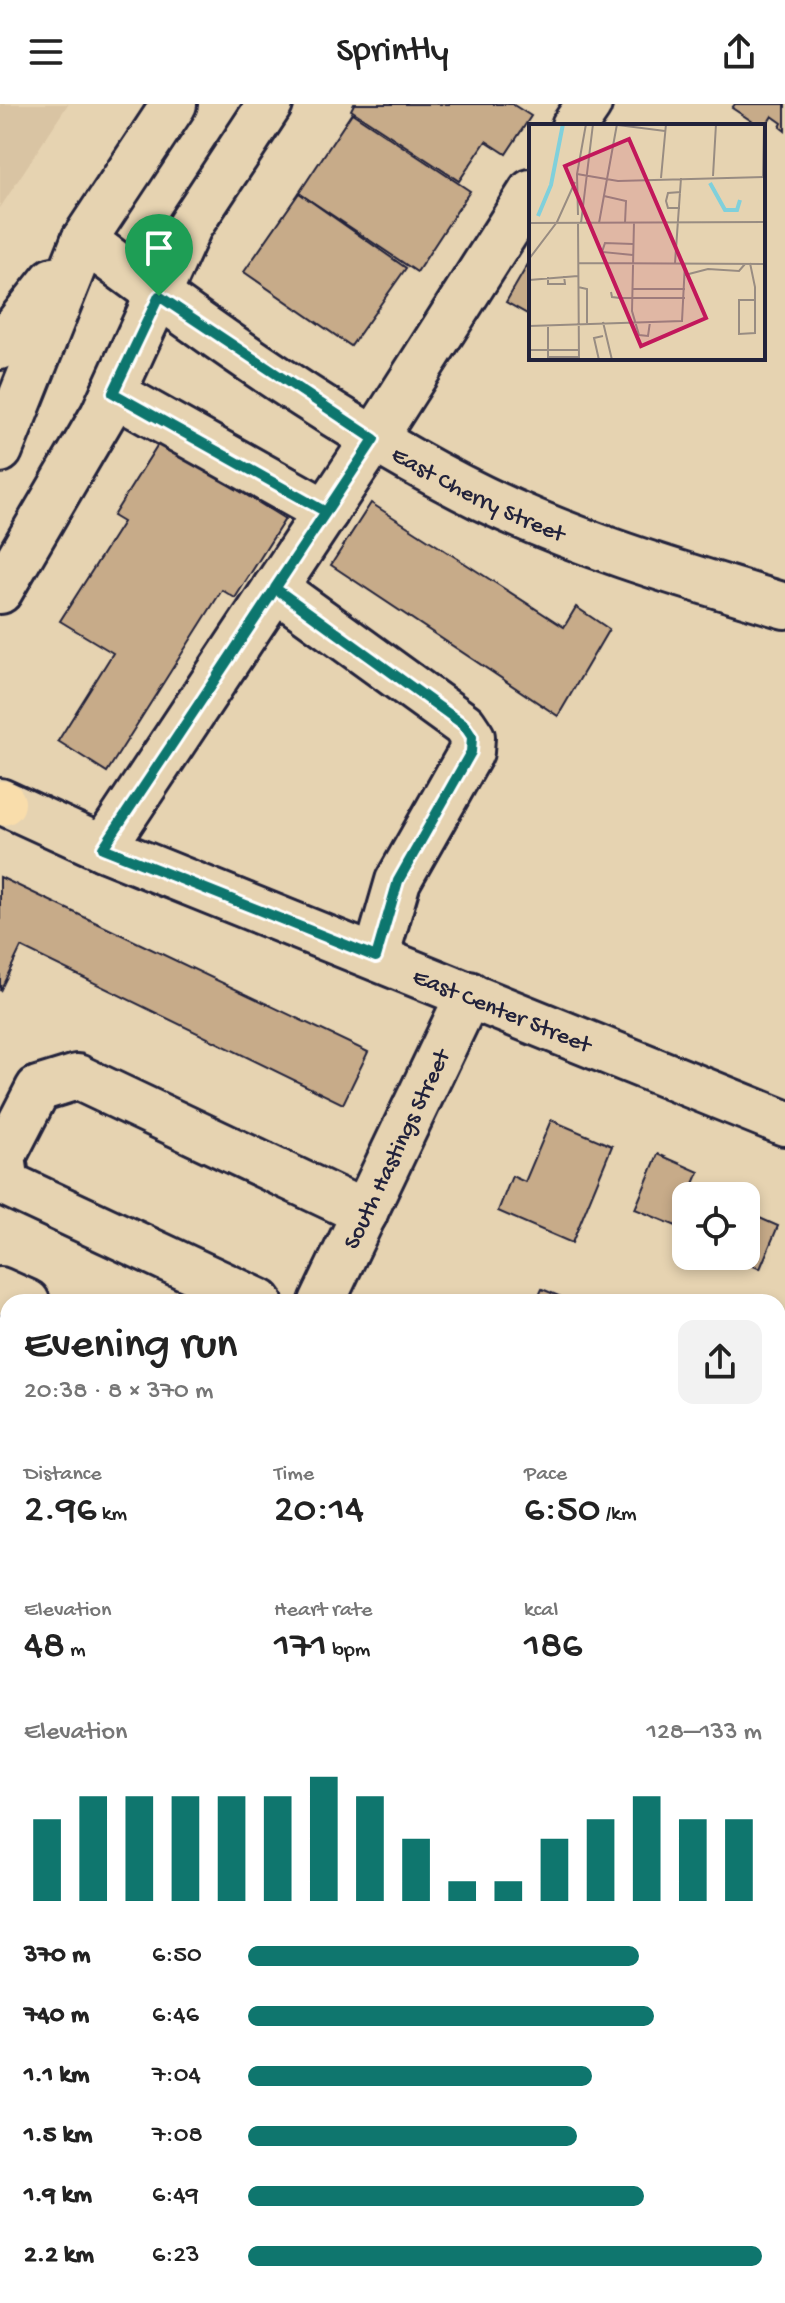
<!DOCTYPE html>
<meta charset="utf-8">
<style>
:root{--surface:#fff;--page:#f2f2f2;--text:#222;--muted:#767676;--accent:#0f766e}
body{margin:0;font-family:"Gochi Hand",sans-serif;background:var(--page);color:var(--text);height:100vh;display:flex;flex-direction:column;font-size:30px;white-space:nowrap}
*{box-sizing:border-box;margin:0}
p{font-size:26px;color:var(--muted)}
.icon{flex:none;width:44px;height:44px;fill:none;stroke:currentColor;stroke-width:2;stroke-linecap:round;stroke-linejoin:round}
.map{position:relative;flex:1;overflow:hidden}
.sheet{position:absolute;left:0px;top:1190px;width:786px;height:1010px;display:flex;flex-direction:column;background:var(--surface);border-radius:24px 24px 0 0;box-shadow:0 4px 12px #0003}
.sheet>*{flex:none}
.buttons{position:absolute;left:672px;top:1078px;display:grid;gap:16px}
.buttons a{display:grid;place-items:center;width:88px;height:88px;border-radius:16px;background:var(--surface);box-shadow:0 4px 12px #0003;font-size:40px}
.pin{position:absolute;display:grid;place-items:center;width:68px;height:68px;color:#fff;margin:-82px -34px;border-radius:50% 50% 50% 0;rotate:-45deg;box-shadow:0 0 8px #0007}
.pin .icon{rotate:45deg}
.round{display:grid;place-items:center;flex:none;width:84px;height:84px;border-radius:16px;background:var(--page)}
.summary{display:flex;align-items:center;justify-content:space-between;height:136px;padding:0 24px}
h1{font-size:44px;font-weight:600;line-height:60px}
.stats{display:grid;grid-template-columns:repeat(3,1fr);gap:12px;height:136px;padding:8px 24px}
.stats div{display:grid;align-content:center}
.stats b{font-size:40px;font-weight:600}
.stats small{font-size:22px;font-weight:400}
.stats p{font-size:22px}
.chart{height:224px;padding:16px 24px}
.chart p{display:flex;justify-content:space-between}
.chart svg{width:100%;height:144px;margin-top:8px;stroke:var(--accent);stroke-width:6}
ul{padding:0 24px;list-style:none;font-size:26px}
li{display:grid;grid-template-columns:128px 96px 1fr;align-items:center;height:60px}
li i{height:20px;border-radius:10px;background:var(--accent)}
header{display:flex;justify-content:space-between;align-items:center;height:104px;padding:0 24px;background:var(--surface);font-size:36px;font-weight:600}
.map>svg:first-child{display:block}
.built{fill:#d9c4a3}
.green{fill:#9bdaa2;stroke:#5e7e6e;stroke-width:2}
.building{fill:#c7ab89;stroke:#22223b;stroke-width:2}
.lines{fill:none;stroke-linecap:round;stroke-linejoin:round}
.minor-casing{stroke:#22223b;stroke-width:50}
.major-casing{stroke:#22223b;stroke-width:50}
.minor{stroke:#e6d3b1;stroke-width:44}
.major{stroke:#f9ddab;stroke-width:44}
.route-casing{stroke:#fff;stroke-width:16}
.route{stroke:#0f766e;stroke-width:10}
.labels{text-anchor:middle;stroke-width:7;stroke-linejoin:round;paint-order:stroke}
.street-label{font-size:24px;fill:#22223b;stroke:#e6d3b1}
.inset-river{fill:none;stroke:#80d0db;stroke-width:4}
.inset-road{fill:none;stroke:#988c82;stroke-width:2}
.view{fill:#c2185b;fill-opacity:0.15;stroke:#c2185b;stroke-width:4}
.inset-edge{fill:none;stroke:#22223b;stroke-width:4}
</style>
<header><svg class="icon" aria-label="menu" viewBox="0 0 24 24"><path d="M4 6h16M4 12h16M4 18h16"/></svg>Sprintly<svg class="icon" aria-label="share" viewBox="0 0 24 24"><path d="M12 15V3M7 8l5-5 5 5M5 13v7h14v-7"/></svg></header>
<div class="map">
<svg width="785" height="2199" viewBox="0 0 785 2199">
<rect width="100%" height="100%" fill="#e6d3b1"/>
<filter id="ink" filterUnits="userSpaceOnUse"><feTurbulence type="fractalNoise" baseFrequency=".0125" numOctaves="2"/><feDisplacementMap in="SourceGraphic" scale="16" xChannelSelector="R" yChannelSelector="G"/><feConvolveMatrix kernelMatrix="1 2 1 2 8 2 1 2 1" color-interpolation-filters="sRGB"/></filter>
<g filter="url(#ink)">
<g class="built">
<path d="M0,0H68L0,104Z"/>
<path d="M785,1694V2199H569L572,2192H778V1710Z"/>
<path d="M508,2192H540L557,2199H505Z"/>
</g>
<path class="green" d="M594,2192H693L690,2199H590Z"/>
<g class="building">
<path d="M354,0H512L531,12L506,50L486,37L459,77L351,6Z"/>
<path d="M735,0H785V27L780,23L782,19L772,12L764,25L732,4Z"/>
<path d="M352,9L470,87L417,168L299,89Z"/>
<path d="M299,89L406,164L351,242L244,168Z"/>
<path d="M531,155V212L506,198Z"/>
<path d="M160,337L285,415L235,494L222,486L107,668L58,637L113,549L60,517L123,418L113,412Z"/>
<path d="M371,399L564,523L576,503L609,525L558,612L331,461Z"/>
<path d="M0,773L368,948L343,1000L21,843L0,887Z"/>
<path d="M551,1016L612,1042L572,1139L498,1107L512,1072L525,1078Z"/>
<path d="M658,1050L699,1068L676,1122L635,1105Z"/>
<path d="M746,1108L778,1122L760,1165L730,1152H746Z"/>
<path d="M542,1185L573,1198H536Z"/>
<path d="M0,1274L8,1277V1333L0,1329Z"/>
<path d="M0,1457L8,1461V1527L0,1523Z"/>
<path d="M785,1746V1878L778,1895V1762Z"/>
<path d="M778,1915L785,1918V2009L778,2025Z"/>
<path d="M778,2055L785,2058V2176L778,2173Z"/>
<path d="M0,2066L8,2074V2112L0,2119Z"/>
<path d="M8,2176V2192H40L46,2199H0V2183Z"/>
</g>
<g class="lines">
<defs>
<g id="minor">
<path d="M574,22L589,0"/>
<path id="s1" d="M84,136C207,228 344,326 482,394C579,441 682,471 785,502"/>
<path d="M0,243L53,176"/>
<path d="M113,289L326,408"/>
<path d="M0,346L84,136L174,0"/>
<path d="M275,484L464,621L472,633L471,648L398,777L376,853"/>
<path d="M0,487L103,311L189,123L270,0"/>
<path id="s2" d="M0,697L103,744L785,1019"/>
<path d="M103,744L374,335L531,88"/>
<path d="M0,1186L27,1198"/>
<path d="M260,1198L7,1080L3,1053L38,985L77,973L365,1109"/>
<path id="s3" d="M322,1198L469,890"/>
<path d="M778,1362L785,1350"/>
<path d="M778,1513L785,1516"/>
<path d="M778,1612L785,1595"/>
<path d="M0,1621L8,1625"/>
<path d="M778,1657L785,1658"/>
<path d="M0,1910L8,1913"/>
</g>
<path id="major" d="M0,699H3"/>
</defs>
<use href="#minor" class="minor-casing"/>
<use href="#major" class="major-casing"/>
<use href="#minor" class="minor"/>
<use href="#major" class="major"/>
</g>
</g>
<g class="lines" filter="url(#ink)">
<defs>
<path id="route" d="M159,192L374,335C284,471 194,608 103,744L376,853L398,777L471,648L472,633L464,621L275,484L326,408L113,289L159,192"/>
</defs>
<use href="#route" class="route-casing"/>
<use href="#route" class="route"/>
</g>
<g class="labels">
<g class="street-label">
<text dy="8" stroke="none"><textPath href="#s1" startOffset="470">East Cherry Street</textPath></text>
<text dy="8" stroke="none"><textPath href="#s2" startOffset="544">East Center Street</textPath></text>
<text dy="8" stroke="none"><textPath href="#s3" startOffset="170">South Hastings Street</textPath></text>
</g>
</g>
<g transform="translate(529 20)">
<rect width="236" height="236" fill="#e6d3b1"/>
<path class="inset-river" d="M181,59L196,86H208L211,76M9,92L22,61L34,0"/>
<path class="inset-road" d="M81,0L136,7M48,50L89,57L236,53M184,52L187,0M234,53L235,0M132,54L137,0M75,72L97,77L96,99M151,84H139L137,77L139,69L152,68M49,91L48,50L57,0M105,98L103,187L110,211L119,212L121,198M0,99L236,98M49,99L50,236M52,99L64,0M70,99L88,0M104,131L73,128L76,119L104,120M0,135L28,98L46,58M49,139L236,140M146,139L152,54M221,139L226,163V209L210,210V176H226M156,151L179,145L210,147L216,140M19,153V160H36L35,152M0,156L49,152M49,163L58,165V199M103,165H156M82,168L83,173L91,174H156M74,198L83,236M19,201V236M0,202L153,197L156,139M0,226H50M19,233H50M70,236L65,214L74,212"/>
<path class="view" d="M100,15L177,194L112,222L36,42Z"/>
<rect width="236" height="236" class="inset-edge"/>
</g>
</svg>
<div class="buttons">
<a><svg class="icon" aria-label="locate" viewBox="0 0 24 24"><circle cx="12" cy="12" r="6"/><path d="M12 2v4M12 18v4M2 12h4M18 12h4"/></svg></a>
</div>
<div class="pin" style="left:159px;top:192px;background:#1e9e55"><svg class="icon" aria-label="arrive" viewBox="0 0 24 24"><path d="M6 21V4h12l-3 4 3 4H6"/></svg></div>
<section class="sheet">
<div class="summary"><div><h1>Evening run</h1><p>20:38 · 8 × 370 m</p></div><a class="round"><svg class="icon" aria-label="share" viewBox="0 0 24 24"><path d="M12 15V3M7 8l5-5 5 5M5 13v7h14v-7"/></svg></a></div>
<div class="stats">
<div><p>Distance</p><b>2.96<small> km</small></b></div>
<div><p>Time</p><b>20:14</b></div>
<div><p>Pace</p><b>6:50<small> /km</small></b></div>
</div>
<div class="stats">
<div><p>Elevation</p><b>48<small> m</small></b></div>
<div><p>Heart rate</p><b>171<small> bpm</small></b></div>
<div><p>kcal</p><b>186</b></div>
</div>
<div class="chart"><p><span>Elevation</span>128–133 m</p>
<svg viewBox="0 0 160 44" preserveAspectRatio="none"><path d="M5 44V19M15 44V12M25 44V12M35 44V12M45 44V12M55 44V12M65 44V6M75 44V12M85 44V25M95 44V38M105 44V38M115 44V25M125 44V19M135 44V12M145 44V19M155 44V19"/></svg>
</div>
<ul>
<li><b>370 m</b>6:50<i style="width:76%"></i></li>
<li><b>740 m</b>6:46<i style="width:79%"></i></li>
<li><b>1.1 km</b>7:04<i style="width:67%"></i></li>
<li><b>1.5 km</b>7:08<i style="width:64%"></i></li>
<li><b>1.9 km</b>6:49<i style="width:77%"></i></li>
<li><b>2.2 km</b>6:23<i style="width:100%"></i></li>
</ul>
</section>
</div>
